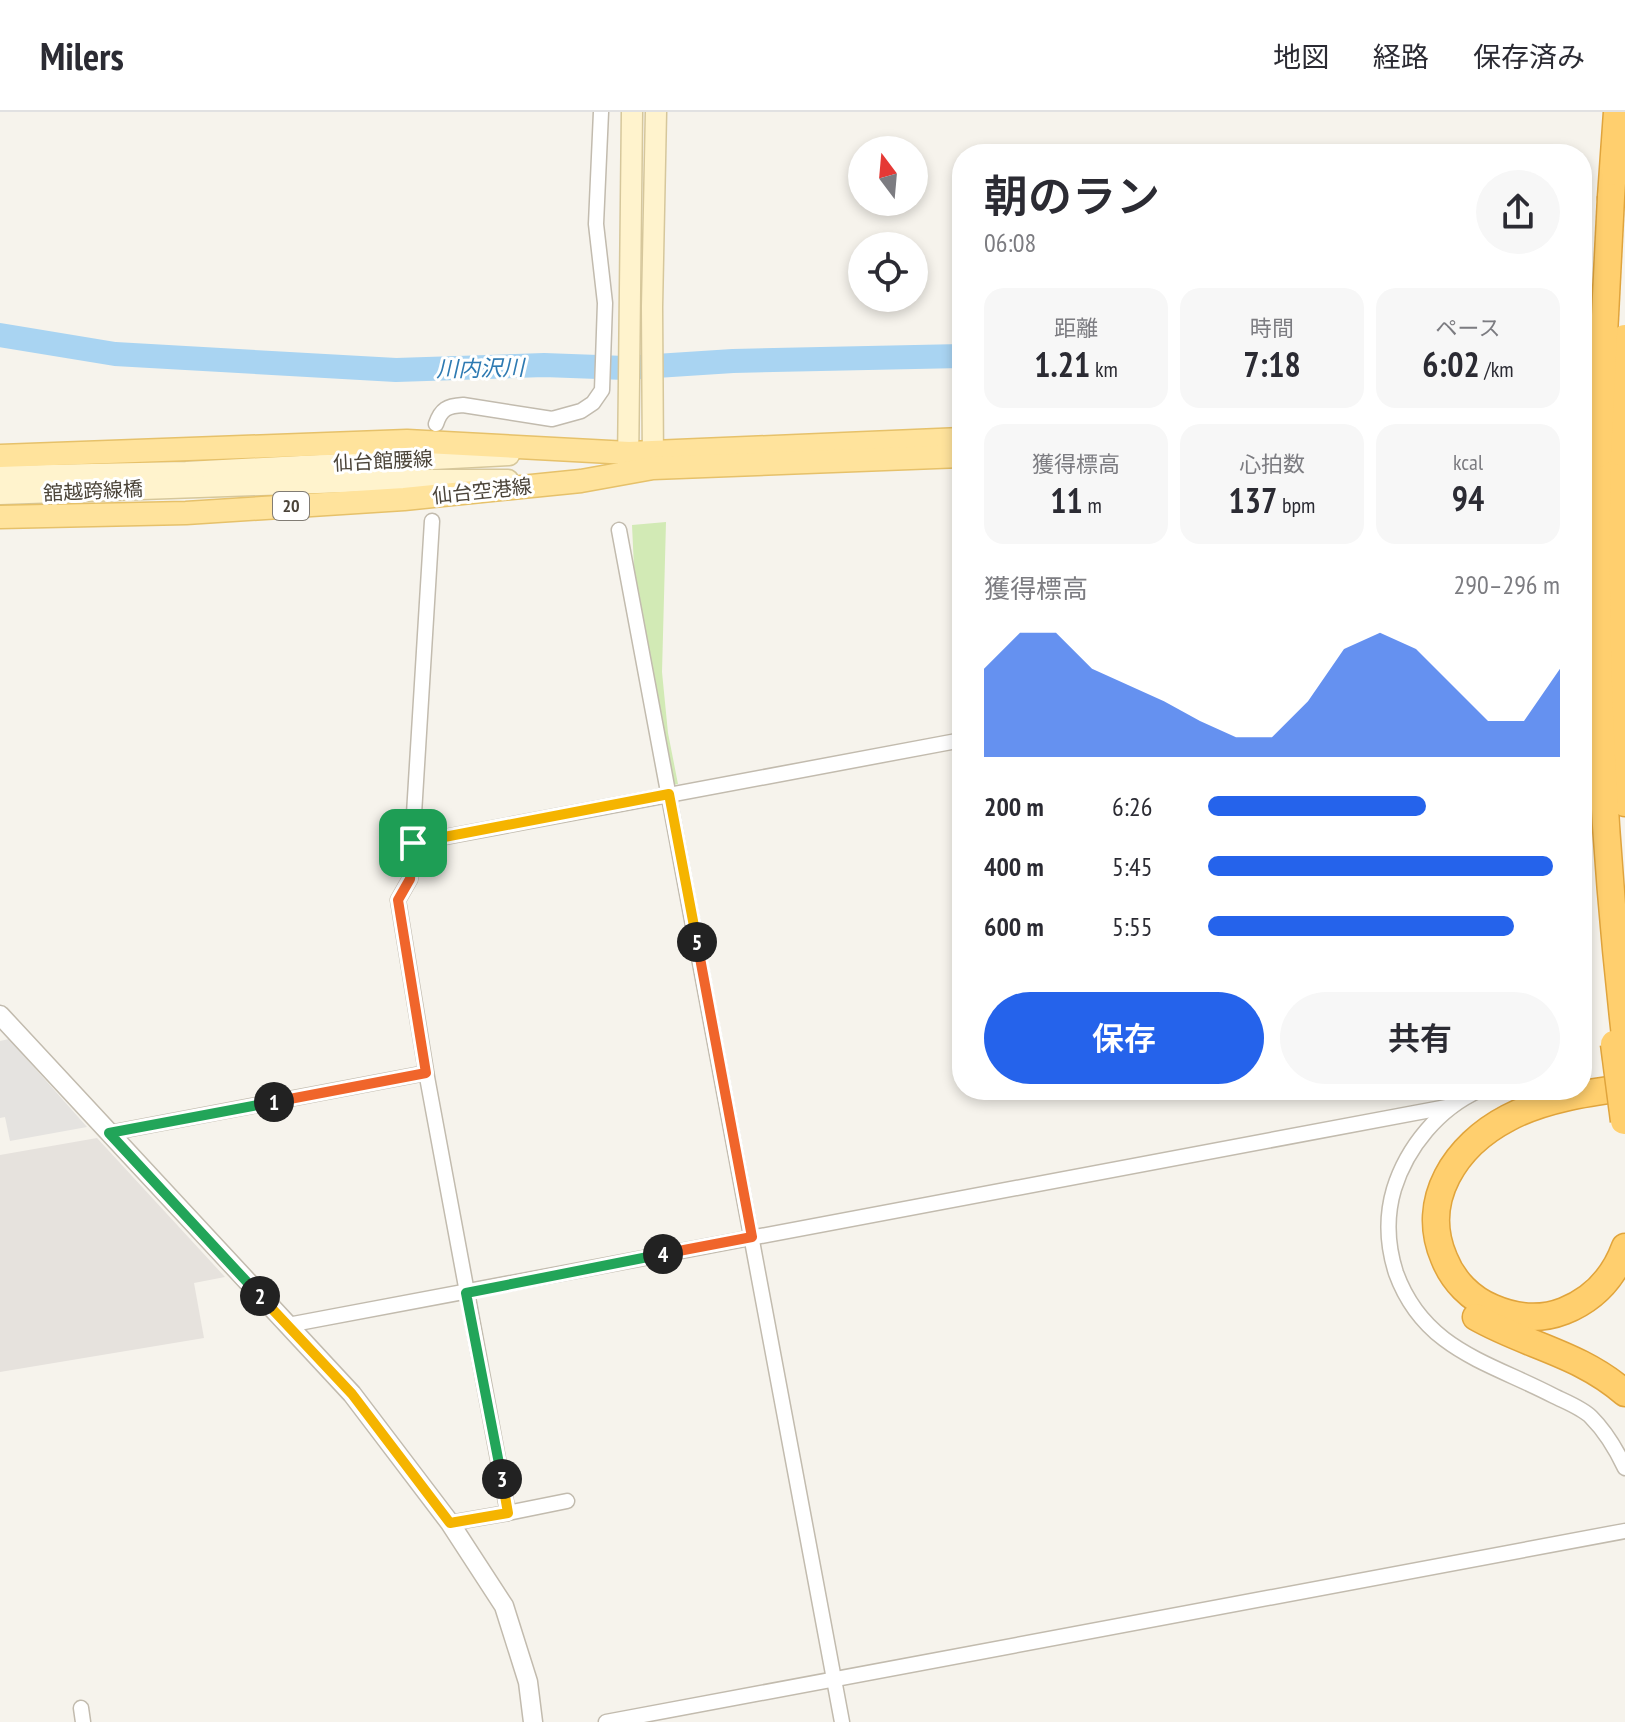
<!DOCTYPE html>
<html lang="ja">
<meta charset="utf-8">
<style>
:root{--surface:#fff;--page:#f7f7f7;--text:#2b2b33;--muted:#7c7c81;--line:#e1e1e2;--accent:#2563eb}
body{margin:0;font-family:"PT Sans Narrow","Noto Sans JP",sans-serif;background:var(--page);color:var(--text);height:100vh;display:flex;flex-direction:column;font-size:30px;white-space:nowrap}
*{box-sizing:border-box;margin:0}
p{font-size:26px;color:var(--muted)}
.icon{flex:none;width:44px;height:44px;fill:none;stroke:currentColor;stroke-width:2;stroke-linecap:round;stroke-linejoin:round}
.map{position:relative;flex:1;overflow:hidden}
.side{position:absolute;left:952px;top:32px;width:640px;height:956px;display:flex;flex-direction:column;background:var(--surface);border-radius:32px;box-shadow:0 4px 12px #0003}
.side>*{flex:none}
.needle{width:52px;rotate:344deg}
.tools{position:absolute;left:848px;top:24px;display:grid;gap:16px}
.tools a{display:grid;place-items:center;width:80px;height:80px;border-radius:50%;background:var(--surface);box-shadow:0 4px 12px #0003;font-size:40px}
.pin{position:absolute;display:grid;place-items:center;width:68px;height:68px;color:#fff;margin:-34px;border-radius:16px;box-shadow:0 4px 12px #0006}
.km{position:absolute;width:40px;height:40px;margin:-20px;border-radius:50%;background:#222;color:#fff;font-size:22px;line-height:40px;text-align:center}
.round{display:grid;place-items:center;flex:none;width:84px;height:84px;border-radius:42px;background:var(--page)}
.headline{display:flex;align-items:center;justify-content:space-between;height:136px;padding:0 32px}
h1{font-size:44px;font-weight:600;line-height:60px}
.stats{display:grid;grid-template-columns:repeat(3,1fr);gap:12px;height:136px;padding:8px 32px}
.stats div{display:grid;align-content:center;border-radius:20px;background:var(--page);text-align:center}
.stats b{font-size:34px;font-weight:600}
.stats small{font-size:22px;font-weight:400}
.stats p{font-size:22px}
.chart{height:224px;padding:16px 32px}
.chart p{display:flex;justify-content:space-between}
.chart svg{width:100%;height:144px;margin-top:8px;fill:var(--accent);opacity:.7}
.button{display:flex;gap:16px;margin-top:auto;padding:16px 32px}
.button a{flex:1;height:92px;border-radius:48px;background:var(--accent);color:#fff;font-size:32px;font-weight:600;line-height:92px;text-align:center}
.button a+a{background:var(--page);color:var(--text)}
ul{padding:0 32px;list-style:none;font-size:26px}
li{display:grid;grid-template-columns:128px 96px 1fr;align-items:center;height:60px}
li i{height:20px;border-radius:10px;background:var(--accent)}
header{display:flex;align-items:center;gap:48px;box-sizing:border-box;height:112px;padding:0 40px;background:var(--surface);border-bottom:2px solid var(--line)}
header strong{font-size:38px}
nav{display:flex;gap:44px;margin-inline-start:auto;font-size:28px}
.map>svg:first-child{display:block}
.industrial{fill:#e6e2dd}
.green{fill:#d2eab5}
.parking{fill:#e5e3e0}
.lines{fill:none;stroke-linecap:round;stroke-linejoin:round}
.river{stroke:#a9d4f2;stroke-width:24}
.minor-casing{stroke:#c2bbae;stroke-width:17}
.tertiary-casing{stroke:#c2bbae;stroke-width:21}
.secondary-casing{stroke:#d6c79b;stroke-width:23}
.primary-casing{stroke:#e6c16a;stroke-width:25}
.motorway-casing{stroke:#e0a43c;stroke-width:29}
.minor{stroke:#fff;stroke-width:14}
.tertiary{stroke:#fff;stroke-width:18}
.secondary{stroke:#fff3cd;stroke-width:20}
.primary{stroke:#ffe39c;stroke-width:22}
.motorway{stroke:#ffcf6e;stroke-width:26}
.motorway-bridge-casing{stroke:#e0a43c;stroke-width:29;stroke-linecap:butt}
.motorway-bridge{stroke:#ffcf6e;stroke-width:26}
.split-1-casing{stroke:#fff;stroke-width:16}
.split-2-casing{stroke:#fff;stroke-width:16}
.split-3-casing{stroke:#fff;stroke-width:16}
.split-4-casing{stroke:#fff;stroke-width:16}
.split-5-casing{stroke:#fff;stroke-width:16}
.split-6-casing{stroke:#fff;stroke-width:16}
.split-1{stroke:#f0652b;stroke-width:10}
.split-2{stroke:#22a559;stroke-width:10}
.split-3{stroke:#f5b400;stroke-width:10}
.split-4{stroke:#22a559;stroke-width:10}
.split-5{stroke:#f0652b;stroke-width:10}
.split-6{stroke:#f5b400;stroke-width:10}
.labels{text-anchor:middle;stroke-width:6;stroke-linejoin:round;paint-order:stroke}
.shield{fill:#fff;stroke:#817c74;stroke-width:2}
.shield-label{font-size:18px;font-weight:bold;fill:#4b4439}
.street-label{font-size:20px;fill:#4b4439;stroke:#fff}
.water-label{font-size:22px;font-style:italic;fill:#2e7ab2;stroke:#fff}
</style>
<header>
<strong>Milers</strong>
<nav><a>地図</a><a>経路</a><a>保存済み</a></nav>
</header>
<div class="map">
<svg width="1625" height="1610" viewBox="0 0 1625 1610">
<rect width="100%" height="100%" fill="#f6f3ec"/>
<path class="industrial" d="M97,1026L225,1165L194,1171L204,1226L0,1260V1043Z"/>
<path class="green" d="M666,410L662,560L668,621L678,672L672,673L635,477L632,413Z"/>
<path class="parking" d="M9,927L87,1015L10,1029L5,1005L0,1006V929Z"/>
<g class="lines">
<g class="river">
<path d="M0,223L115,242L396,258L544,253L625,256L733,249L962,244"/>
<path d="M1582,234L1624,232"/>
</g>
<defs>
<g id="minor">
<path d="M436,312C441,297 447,294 463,293L552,307L581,299L593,291L602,278L605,191L596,112L601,0"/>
<path d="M432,409L410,767L398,788L427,965L508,1401L450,1411"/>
<path d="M619,418L842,1610"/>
<path d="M413,731L962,628"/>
<path d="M1480,978C1439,996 1407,1035 1394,1077C1386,1104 1387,1133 1396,1161C1424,1238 1489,1250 1554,1284C1566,1290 1582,1296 1591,1305C1606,1320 1616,1337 1625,1356"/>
<path d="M109,1021L426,961"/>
<path d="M288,1213L1452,994"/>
<path d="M508,1401L567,1389"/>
<path d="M81,1596L83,1610"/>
<path d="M606,1610L1625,1419"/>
</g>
<path id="tertiary" d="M0,903L352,1282L450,1411L504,1494L528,1570L533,1610"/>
<g id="secondary">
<path d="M628,356L632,0"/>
<path d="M653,356L652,195L656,0"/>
<path d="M0,364L186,360L509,343"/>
<path d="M0,382L402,368H508"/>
</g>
<g id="primary">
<path d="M0,344L407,329L629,341L962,327"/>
<path d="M0,405L186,401L404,387L581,369L653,356L962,344"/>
</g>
<g id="motorway">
<path d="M1611,85L1617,0"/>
<path d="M1620,340L1619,516L1625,691"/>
<path d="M1598,342C1593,537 1603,730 1625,924"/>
<path d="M1625,976C1586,981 1543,987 1508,1006C1456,1033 1419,1088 1444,1146C1453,1169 1471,1187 1493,1196C1516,1206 1541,1208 1564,1199C1594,1187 1614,1165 1625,1135"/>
<path d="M1476,1205C1527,1234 1579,1241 1625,1281"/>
</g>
</defs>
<use href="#minor" class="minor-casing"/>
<use href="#tertiary" class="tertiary-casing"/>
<use href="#secondary" class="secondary-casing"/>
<use href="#primary" class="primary-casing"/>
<use href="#motorway" class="motorway-casing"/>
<use href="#minor" class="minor"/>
<use href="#tertiary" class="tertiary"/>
<use href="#secondary" class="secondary"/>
<use href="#primary" class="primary"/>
<use href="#motorway" class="motorway"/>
<defs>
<g id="motorway-bridge">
<path d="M1620,340L1625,226"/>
<path d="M1598,342L1611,85"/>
<path d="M1614,932L1624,1009"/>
</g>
</defs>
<use href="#motorway-bridge" class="motorway-bridge-casing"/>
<use href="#motorway-bridge" class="motorway-bridge"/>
</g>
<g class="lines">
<defs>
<path id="split-1" d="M274,990L426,961L398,788L410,767L413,731"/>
<path id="split-2" d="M260,1184L109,1021L274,990"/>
<path id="split-3" d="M260,1184L352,1282L450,1411L508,1401L502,1367"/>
<path id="split-4" d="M502,1367L466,1181L663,1142"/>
<path id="split-5" d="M663,1142L752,1125L697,830"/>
<path id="split-6" d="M413,731L669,682L697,830"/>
</defs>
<use href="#split-1" class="split-1-casing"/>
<use href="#split-2" class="split-2-casing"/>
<use href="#split-3" class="split-3-casing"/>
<use href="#split-4" class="split-4-casing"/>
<use href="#split-5" class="split-5-casing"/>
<use href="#split-6" class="split-6-casing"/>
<use href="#split-1" class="split-1"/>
<use href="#split-2" class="split-2"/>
<use href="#split-3" class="split-3"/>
<use href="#split-4" class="split-4"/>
<use href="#split-5" class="split-5"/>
<use href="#split-6" class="split-6"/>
</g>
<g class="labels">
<rect class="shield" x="273" y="380" width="36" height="28" rx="6"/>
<g class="shield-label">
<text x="291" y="400">20</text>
</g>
<g class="street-label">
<text transform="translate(383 349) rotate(-3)" y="7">仙台館腰線</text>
<text transform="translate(93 379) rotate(-3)" y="7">舘越跨線橋</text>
<text transform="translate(482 379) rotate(-6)" y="7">仙台空港線</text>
</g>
<g class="water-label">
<text transform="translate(480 256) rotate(-1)" y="8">川内沢川</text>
</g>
</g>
</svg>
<div class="tools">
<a><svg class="needle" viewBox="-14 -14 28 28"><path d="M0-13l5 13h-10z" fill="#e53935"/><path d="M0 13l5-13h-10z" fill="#7c7c81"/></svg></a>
<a><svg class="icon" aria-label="locate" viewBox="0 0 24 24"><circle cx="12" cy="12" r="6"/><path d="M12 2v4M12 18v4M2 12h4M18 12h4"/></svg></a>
</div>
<div class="pin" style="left:413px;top:731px;background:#1e9e55"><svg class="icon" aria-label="arrive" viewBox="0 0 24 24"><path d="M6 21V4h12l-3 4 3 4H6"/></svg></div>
<b class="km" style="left:274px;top:990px">1</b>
<b class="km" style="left:260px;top:1184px">2</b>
<b class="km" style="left:502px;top:1367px">3</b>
<b class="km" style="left:663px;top:1142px">4</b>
<b class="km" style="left:697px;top:830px">5</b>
<section class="side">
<div class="headline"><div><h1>朝のラン</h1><p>06:08</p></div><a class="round"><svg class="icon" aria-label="share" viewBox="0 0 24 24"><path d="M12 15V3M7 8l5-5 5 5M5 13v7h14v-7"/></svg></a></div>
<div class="stats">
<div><p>距離</p><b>1.21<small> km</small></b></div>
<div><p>時間</p><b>7:18</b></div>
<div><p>ペース</p><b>6:02<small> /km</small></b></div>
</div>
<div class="stats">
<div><p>獲得標高</p><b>11<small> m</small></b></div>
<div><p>心拍数</p><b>137<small> bpm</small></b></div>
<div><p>kcal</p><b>94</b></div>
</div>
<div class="chart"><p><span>獲得標高</span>290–296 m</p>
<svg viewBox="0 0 160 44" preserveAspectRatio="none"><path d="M0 44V17L10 6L20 6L30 17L40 22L50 27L60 33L70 38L80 38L90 27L100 11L110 6L120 11L130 22L140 33L150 33L160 17V44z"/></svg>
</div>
<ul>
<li><b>200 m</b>6:26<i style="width:62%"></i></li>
<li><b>400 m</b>5:45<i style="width:98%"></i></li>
<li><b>600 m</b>5:55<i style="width:87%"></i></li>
</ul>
<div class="button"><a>保存</a><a>共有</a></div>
</section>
</div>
